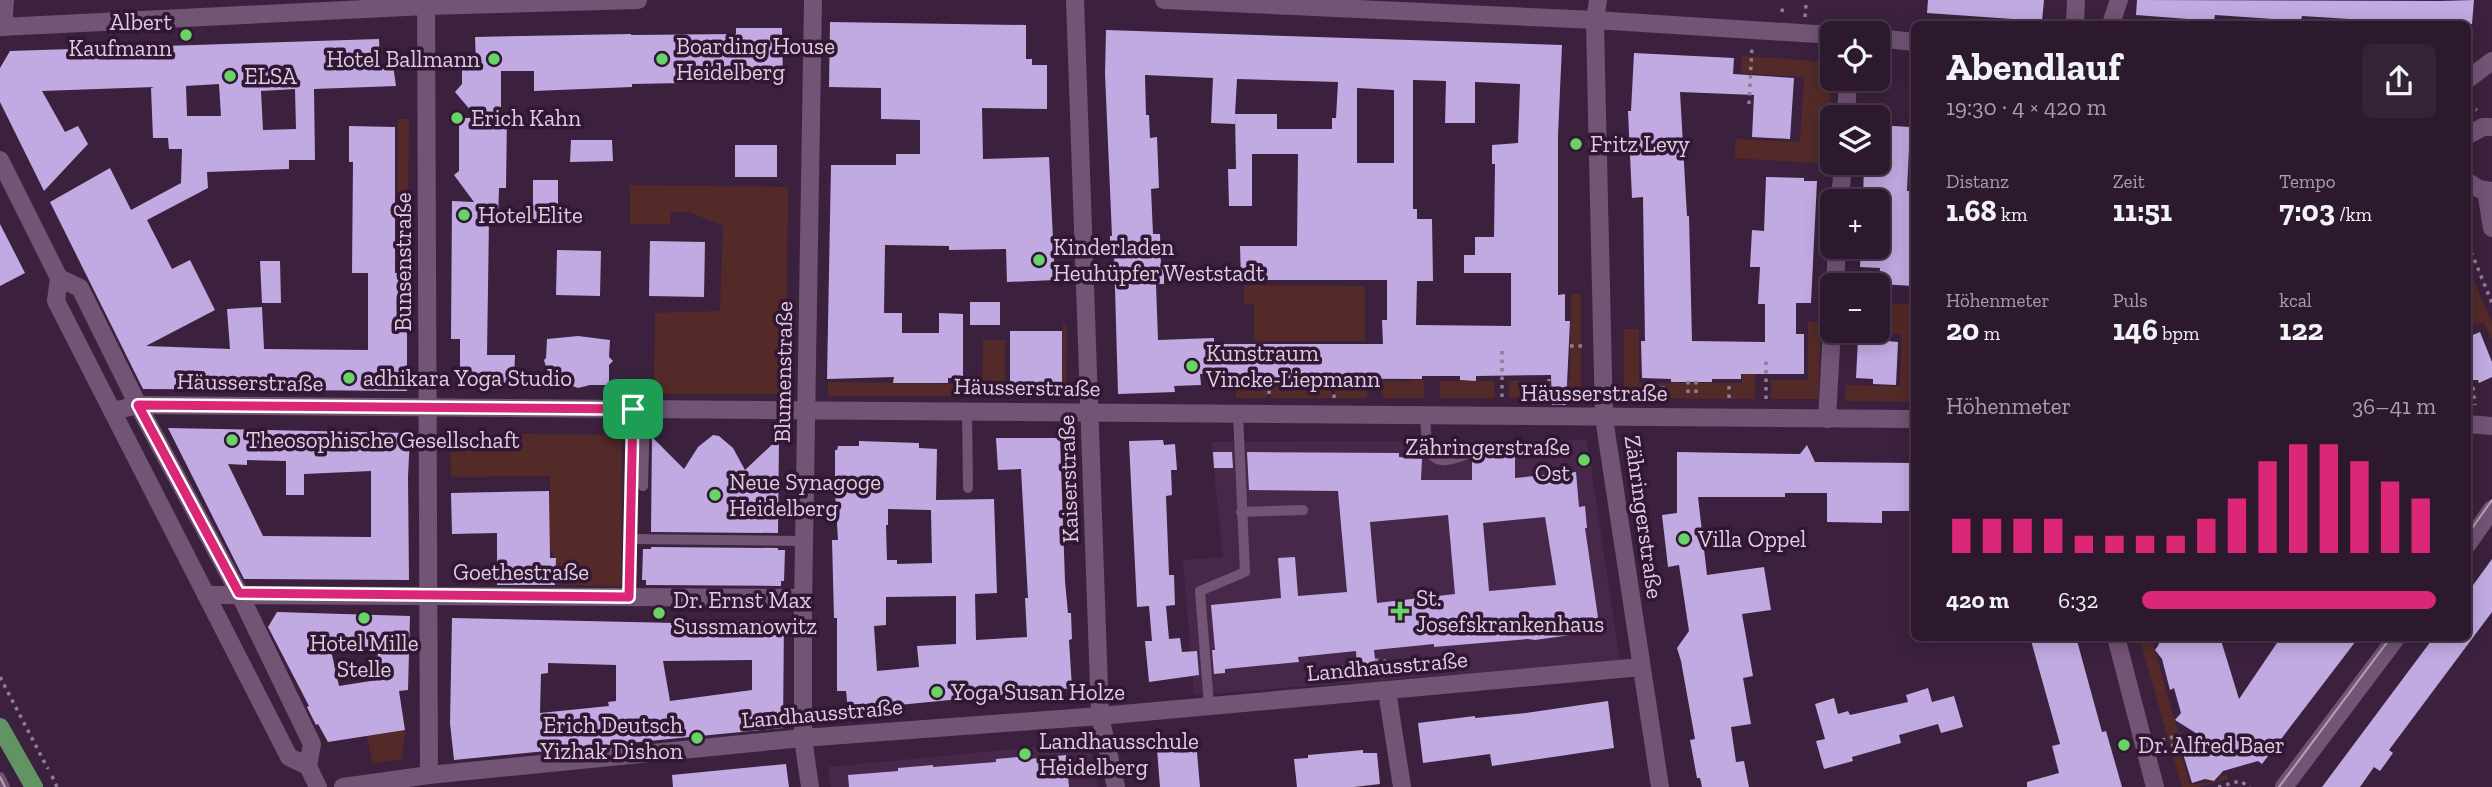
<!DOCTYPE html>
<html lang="de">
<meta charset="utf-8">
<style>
:root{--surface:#2c192e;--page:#342236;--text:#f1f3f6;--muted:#a6a0aa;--line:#48384a;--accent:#db2777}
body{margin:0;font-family:"Zilla Slab",serif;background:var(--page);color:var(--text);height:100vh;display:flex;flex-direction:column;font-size:26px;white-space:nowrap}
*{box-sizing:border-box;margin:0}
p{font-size:23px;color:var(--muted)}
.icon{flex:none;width:38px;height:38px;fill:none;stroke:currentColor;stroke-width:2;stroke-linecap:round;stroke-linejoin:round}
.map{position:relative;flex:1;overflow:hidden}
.sheet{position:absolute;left:1911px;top:21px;width:560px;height:620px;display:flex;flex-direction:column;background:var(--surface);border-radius:10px;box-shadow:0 4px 18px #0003,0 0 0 2px var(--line)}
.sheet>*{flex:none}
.controls{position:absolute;left:1820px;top:21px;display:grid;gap:14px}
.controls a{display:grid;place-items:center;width:70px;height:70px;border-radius:10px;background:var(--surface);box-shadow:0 4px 18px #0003,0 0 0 2px var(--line);font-size:35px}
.pin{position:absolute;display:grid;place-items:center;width:60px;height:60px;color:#fff;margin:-30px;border-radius:14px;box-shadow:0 4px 10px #0006}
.round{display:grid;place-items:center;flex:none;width:74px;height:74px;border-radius:10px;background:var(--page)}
.overview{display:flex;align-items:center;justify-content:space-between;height:119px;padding:0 35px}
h1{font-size:38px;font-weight:700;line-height:52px}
.metrics{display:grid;grid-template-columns:repeat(3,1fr);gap:10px;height:119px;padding:7px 35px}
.metrics div{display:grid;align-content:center}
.metrics b{font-size:30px;font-weight:700}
.metrics small{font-size:19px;font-weight:400}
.metrics p{font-size:19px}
.chart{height:196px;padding:14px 35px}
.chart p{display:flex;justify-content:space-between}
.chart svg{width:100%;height:126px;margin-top:7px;stroke:var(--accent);stroke-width:6}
ul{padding:0 35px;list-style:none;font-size:23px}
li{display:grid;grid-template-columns:112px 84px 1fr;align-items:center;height:52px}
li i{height:18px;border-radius:9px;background:var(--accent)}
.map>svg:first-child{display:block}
.built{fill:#47284b}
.green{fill:#532a28}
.building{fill:#c0aae1;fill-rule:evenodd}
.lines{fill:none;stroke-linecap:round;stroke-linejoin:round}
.path{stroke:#907c93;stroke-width:3.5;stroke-dasharray:3.5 5;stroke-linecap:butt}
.lane{stroke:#725475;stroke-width:10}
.street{stroke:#725475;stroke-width:18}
.secondary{stroke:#725475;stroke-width:18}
.primary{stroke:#629362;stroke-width:18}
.tram{stroke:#b4a2b7;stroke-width:2}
.route-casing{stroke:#fff;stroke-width:14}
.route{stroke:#db2777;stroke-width:9}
.poi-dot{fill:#68d465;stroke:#311734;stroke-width:2.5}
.labels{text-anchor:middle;stroke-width:7;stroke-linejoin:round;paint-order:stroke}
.poi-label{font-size:23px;fill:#ddcddf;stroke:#311734;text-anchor:start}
.street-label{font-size:23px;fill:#ddcddf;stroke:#311734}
</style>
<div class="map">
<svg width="2492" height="787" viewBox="0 0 2492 787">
<rect width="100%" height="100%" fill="#3b213e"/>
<g class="built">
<path d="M1587,440L1620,662L1194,695L1183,560L1223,557L1211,442Z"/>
<path d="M1089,742L1098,787H831L828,767Z"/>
</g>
<g class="green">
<path d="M1742,56L1832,62L1828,164L1734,158L1736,139L1800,142L1804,77L1741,73Z"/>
<path d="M398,119H409L407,271H397Z"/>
<path d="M630,185L788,187L786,394H644V385H654L655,313L720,311L723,226L690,212H671L670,224H630Z"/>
<path d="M2468,267L2492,322V340L2484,323L2468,324Z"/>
<path d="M1244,285L1365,286V341H1254V304L1244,303Z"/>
<path d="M1571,294H1581V398H1509V381H1570Z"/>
<path d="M1878,303L1914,305V402L1845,401L1846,385L1900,386L1902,334L1848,332L1878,331Z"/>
<path d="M1808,322H1821L1818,399H1771V380H1808Z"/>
<path d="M1063,324H1067L1066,395H982L983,340H1005V389H1062Z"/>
<path d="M1624,329H1639V383H1742L1743,359H1756L1755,399L1624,398Z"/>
<rect x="1236" y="380" width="31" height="18"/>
<rect x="1271" y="380" width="60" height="18"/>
<rect x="1335" y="380" width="32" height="18"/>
<path d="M1383,380L1409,382L1410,380H1424V398H1382Z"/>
<path d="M1440,381H1494L1495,398H1440Z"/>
<path d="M828,382L960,384L959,396H828Z"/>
<path d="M450,433L622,435L621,586L555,585V558L550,548V476L451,477Z"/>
<path d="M2139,637H2151L2180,739L2177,740L2190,785L2220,780L2219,777L2227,775L2228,779L2199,787H2182Z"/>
<path d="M405,730L402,759L373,764L367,736Z"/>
</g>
<g class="building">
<path d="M1928,0H2044L2042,21L1927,13Z"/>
<path d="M2137,0L2441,1L2474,0L2472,24H2364L2365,20L2302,16L2301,21L2215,15L2214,21L2136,15Z"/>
<path d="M830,22L1026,25V59H1032V65H1047V109L982,108L983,159L1049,157L1055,280L1007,282L1006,249L949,250V246L885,245L884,313H902V333H939V313L963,314V378H948V383H893L894,377L827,379L831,165H896V154H920V120L881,119V88L829,87Z"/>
<path d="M736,28H782L783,81L632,84V87L534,91V71H501V114H507L506,188H499L498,219H489L487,355H515L514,383H460V339H451L452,201L474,202L454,175L459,171V118H477L455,92L462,84V62H476L475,37L631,34V35L736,34Z"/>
<path d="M1106,30L1562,45L1558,135V295L1565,294V321H1570L1566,405H1552L1551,375L1476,376V381L1460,380V376H1422V379L1236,378V373L1200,374L1201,385L1174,386L1175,392L1118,394L1114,253H1110V236H1112L1105,74ZM1145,75L1213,78L1211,123L1235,124V114L1236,169H1228L1229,206H1252V154H1298L1297,246H1240L1241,280H1387V320H1382L1383,344H1214V338L1158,340L1156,284H1164V265L1161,266L1160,234H1153L1151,189L1159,188L1157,137L1150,138L1149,115H1146ZM1237,79L1338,82L1336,118H1332V129H1277V114H1235ZM1413,80L1446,81L1445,123H1475V82L1520,84L1518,143L1492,145V164H1495L1494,237H1475V255H1464V273H1511V326L1416,325L1417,281H1433L1432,219H1417V209H1413ZM1357,88L1394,90V163H1357Z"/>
<path d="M379,39L380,66L393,65L396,86L314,89L315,160H289V169L207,172L208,188L147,220L172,269L190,260L215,310L146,346L230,349L227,309L262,307L264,349L368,350V273H352L353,162H349V126L395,127V273H407V391L143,389L50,202L110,168L131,210L181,183L182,149H169L168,138H153L151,88L154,87L42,91L65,132L78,126L88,144L44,191L0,102V68L10,51ZM219,84L221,116H187L186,86ZM295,89L296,129L263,130L261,91Z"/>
<path d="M1634,53L1734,58L1733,74L1794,78L1790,139L1752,137L1754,95L1680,92L1687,216H1689L1692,341L1765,342V304H1758L1760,267H1750L1752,230L1764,231L1766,177L1804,178V181H1817L1811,303H1796V334H1804V374H1741V379H1712V382H1671V379L1642,378L1641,341H1645L1643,197L1632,198L1628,111H1631Z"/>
<path d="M1878,125L1910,127L1907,191H1914V286L1879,284L1880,268L1860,267L1861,247H1878V201H1863L1864,163H1878Z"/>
<path d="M571,140H612L613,161L570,162Z"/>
<rect x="735" y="145" width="42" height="32"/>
<rect x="533" y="180" width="25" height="44"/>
<path d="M0,224L25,273L0,286Z"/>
<path d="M650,241L705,242L704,297L649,296Z"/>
<path d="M557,250L601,251L600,296L556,295Z"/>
<path d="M260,261H280L281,303H262Z"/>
<rect x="970" y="302" width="30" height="23"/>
<rect x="1010" y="331" width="52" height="57"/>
<path d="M2480,332L2492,362V377L2479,383L2478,380H2468V337Z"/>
<path d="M578,336L610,340L609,357L613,361L609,365V385H590L578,388L567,384H546V367L544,360L546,358L547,339Z"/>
<path d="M1858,338L1898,342L1896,385L1873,384V379L1856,378Z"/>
<path d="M168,428L409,433L408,437H410L408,476L409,580L244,579ZM247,460L286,461V495H304V474L371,471V537L263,536L228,464L247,465Z"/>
<path d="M713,435L719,436L733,448L745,470L779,438L778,533L651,532L652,437L684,469L698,447Z"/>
<path d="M996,438H1060L1065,581L1068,613H1071L1072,639L1069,640L1072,688L848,710L846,691H837V618H834L832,540H838L835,491V450H837L838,446H859V441L919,443V448L937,449L936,500L994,499L997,593L975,594L976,640L1027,637L1025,598H1028L1021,469L998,470ZM888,509L931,510L932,563L897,564V560H887L886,525H888ZM956,596V644L917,646L919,667L877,671L874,626L886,625V597Z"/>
<path d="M1163,440L1164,445L1175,444L1177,470H1171L1172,495L1166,496L1169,575H1174L1175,605L1166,606L1169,639L1180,638L1182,652L1197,651L1199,675L1149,682L1145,641H1152L1149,606L1137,607L1129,441Z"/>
<path d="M1472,444L1515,445V478L1576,472L1579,507L1585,506L1587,528H1585L1600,631L1535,640L1528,639L1434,647V644L1374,650L1376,668L1357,669L1356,651L1298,657L1299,662L1225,669V673L1214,674L1212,650H1215L1211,605L1281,598L1278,558L1295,557L1298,596L1347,592L1338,491L1249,490L1247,452L1399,453V457L1422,459L1421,480H1472V460L1479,452L1477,447ZM1448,515L1455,594L1377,603L1370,522ZM1545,517L1556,585L1489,591L1483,523Z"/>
<path d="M1807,445L1815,462L1914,463V511H1882V523L1827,522V493H1785V497H1698L1707,575L1764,567L1771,610L1742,614L1753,676L1743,678L1751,724L1731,727L1736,762L1744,761L1749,787H1702L1700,778H1697L1690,740L1695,739L1681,661L1677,648L1689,631L1679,565L1668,567L1662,515L1677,513V452L1800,454Z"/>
<path d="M1213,452H1232L1233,468H1214Z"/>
<path d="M549,491L550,558H556L555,585H497V533L452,534L451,493Z"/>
<path d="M651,547L778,548V550H785L784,581H781V586L646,585V580H642L643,549H651Z"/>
<path d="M2492,559V612L2389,750L2393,753L2380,771L2374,767L2360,787H2322L2434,637H2468V592Z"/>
<path d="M277,612L410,616L408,690L399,691L405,730L328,742L318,724L316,725L307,707L309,706L268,627ZM330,646L378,647L377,680L339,686Z"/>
<path d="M452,618L675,623V621H784L783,728L454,760L450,723ZM752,660V690L670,701L663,661ZM548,663L616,665V701L608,702L609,706L540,713L541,674L548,673Z"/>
<path d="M2030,637H2076L2102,732L2106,731L2122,787H2027V782L2059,773L2052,746L2060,744Z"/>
<path d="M2157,637H2220L2239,699L2281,637H2359L2262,764L2258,761L2223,771L2214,781L2205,779L2192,783L2181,747L2207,740L2175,720L2181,713L2174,688L2170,690L2162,659L2155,650L2159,644Z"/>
<path d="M1928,688L1932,702L1954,696L1963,727L1941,733L1938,724L1899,735L1901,743L1852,757L1853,761L1824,769L1816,741L1825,739L1815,704L1834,698L1838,714L1848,711L1850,715L1908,702L1906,695Z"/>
<path d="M1608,701L1614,748L1492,766L1490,754L1423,763L1418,723L1475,716V718L1526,713Z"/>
<path d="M1196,741L1200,787H1160L1157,749L1167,748V745L1177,744L1176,742Z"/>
<path d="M1363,750V753H1377L1380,784L1354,787H1297L1294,759L1308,758V755Z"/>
<path d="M1066,755L1069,787H849L848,775L898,771V768L933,765V767L996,762V759L1030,756V759Z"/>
<path d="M786,764L789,787H673L672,775Z"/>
</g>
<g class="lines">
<g class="path">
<path d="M1782,12L1783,4"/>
<path d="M1805,17L1806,5"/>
<path d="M1749,104L1752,47"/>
<path d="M2468,106L2477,110"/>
<path d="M2468,244L2492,303"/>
<path d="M1570,346H1583"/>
<path d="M1688,381V398"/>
<path d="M1696,381V398"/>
<path d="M2473,387L2475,405"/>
<path d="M1269,394V379"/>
<path d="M1502,397V350"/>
<path d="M1334,398V382"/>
<path d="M1549,398V379"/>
<path d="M1663,398V381"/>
<path d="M1729,398V381"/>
<path d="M1766,399V359"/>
<path d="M1375,660L1385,661L1399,669"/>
<path d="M1336,675L1346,664L1357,662"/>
<path d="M0,677L48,769"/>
<path d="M2162,740L2184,734"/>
<path d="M2163,748L2186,742"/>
<path d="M52,776L57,787"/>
<path d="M2218,787L2240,781L2250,787"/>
</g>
<g class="lane">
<path d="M967,411L968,488"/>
<path d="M1425,416C1427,456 1429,471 1472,452"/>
<path d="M643,486L645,409"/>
<path d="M1241,512L1303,510"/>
<path d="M630,539L804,541"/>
<path d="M629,597L633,409"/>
<path d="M1209,705L1200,591L1245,572L1238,414"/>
<path d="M0,777L5,787"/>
</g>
<g class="street">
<path d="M426,0L429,775"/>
<path d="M1075,0L1100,716L1116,787"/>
<path d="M1598,0L1595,20L1596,71L1604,418L1660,787"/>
<path d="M3,27L5,0"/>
<path d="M2468,79L2492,61"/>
<path d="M1846,117L1848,79"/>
<path d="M0,160L59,278L56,301L289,757L308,766L318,787"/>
<path d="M1840,201L1843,163"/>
<path d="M59,278L80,288L138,405L239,593L312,744L308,766"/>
<path d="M1835,285L1837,247"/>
<path d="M113,411L138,405L1914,419"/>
<path d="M1827,419L1832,328"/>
<path d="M2468,424L2492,426"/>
<path d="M2468,544L2492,509"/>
<path d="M206,595L804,598"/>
<path d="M2116,637L2155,787"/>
<path d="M1387,691L1402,787"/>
<path d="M343,787L429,775L803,738L1100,716L1641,667"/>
<path d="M810,787L803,738V606L813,0"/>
<path d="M2284,787L2397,637"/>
</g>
<g class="secondary">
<path d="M1164,0L1595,20L1832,35"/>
<path d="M2075,24L2076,0"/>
<path d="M2111,24L2119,0"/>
<path d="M0,27L426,6L638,0"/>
<path d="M1878,38L1914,42"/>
<path d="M2468,135L2483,127H2492"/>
<path d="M2468,182L2479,189L2492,191"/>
<path d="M2486,191L2492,228"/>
</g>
<path class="primary" d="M0,727L34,787"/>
<g class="tram">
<path d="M2468,534L2492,500"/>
<path d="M0,777L5,787"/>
<path d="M2279,787L2391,637"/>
</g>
</g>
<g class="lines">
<defs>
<path id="route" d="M138,405L633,409L629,597L239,593Z"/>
</defs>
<use href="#route" class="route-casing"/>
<use href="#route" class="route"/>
</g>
<g class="poi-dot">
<circle cx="186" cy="35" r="7"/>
<circle cx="494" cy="59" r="7"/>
<circle cx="662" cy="59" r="7"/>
<circle cx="230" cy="76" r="7"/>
<circle cx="457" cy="118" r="7"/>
<circle cx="1576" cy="144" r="7"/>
<circle cx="464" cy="215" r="7"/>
<circle cx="1039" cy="260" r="7"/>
<circle cx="1192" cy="366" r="7"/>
<circle cx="349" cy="378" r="7"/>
<circle cx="232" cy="440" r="7"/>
<circle cx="1584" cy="460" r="7"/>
<circle cx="715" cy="495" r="7"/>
<circle cx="1684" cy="539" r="7"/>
<path d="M1396.5 600.5h7v7h7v7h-7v7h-7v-7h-7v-7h7z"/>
<circle cx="659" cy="613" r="7"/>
<circle cx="364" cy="618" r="7"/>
<circle cx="937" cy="692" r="7"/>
<circle cx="697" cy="738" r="7"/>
<circle cx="2124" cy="745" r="7"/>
<circle cx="1025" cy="754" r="7"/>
</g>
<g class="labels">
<g class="poi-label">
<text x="172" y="30" text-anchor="end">Albert<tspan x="172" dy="26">Kaufmann</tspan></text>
<text x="676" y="54">Boarding House<tspan x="676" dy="26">Heidelberg</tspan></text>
<text x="480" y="67" text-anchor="end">Hotel Ballmann</text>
<text x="244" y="84">ELSA</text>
<text x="471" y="126">Erich Kahn</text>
<text x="1590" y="152">Fritz Levy</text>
<text x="478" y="223">Hotel Elite</text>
<text x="1053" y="255">Kinderladen<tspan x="1053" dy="26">Heuhüpfer Weststadt</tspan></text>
<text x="1206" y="361">Kunstraum<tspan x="1206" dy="26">Vincke-Liepmann</tspan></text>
<text x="363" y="386">adhikara Yoga Studio</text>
<text x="246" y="448">Theosophische Gesellschaft</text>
<text x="1570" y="455" text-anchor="end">Zähringerstraße<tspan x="1570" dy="26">Ost</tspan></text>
<text x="729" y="490">Neue Synagoge<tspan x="729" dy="26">Heidelberg</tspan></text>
<text x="1698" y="547">Villa Oppel</text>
<text x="1416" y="606">St.<tspan x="1416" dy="26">Josefskrankenhaus</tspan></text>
<text x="673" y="608">Dr. Ernst Max<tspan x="673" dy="26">Sussmanowitz</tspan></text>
<text x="364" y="651" text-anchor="middle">Hotel Mille<tspan x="364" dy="26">Stelle</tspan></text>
<text x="951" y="700">Yoga Susan Holze</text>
<text x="683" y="733" text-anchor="end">Erich Deutsch<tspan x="683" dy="26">Yizhak Dishon</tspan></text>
<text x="1039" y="749">Landhausschule<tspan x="1039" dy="26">Heidelberg</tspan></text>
<text x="2138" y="753">Dr. Alfred Baer</text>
</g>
<g class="street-label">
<text transform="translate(403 262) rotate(-90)" y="8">Bunsenstraße</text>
<text transform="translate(783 372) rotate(-89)" y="8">Blumenstraße</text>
<text transform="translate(250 382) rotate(1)" y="8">Häusserstraße</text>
<text transform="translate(1027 387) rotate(1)" y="8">Häusserstraße</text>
<text x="1594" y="401">Häusserstraße</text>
<text transform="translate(1068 479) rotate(-92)" y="8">Kaiserstraße</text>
<text transform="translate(1644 517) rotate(82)" y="8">Zähringerstraße</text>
<text x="521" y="580">Goethestraße</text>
<text transform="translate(1387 666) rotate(-5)" y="8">Landhausstraße</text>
<text transform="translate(822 713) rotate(-5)" y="8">Landhausstraße</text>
</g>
</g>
</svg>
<div class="controls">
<a><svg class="icon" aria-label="locate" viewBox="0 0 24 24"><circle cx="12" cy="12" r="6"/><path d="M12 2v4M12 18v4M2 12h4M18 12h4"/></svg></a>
<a><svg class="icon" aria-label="layers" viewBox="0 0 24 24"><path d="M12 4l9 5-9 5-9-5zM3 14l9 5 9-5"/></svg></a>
<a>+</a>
<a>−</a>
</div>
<div class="pin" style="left:633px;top:409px;background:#1e9e55"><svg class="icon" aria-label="arrive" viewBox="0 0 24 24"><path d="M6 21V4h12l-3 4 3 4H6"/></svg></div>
<section class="sheet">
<div class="overview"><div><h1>Abendlauf</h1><p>19:30 · 4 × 420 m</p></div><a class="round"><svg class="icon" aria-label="share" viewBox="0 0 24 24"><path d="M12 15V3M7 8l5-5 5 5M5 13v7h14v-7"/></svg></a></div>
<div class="metrics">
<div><p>Distanz</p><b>1.68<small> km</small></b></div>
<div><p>Zeit</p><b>11:51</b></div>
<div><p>Tempo</p><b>7:03<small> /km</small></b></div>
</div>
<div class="metrics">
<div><p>Höhenmeter</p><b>20<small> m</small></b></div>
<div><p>Puls</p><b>146<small> bpm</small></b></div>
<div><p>kcal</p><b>122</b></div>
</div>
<div class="chart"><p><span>Höhenmeter</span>36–41 m</p>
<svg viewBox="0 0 160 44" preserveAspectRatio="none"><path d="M5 44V32M15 44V32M25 44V32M35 44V32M45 44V38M55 44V38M65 44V38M75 44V38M85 44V32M95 44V25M105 44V12M115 44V6M125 44V6M135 44V12M145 44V19M155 44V25"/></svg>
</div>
<ul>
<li><b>420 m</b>6:32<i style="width:100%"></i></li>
</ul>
</section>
</div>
